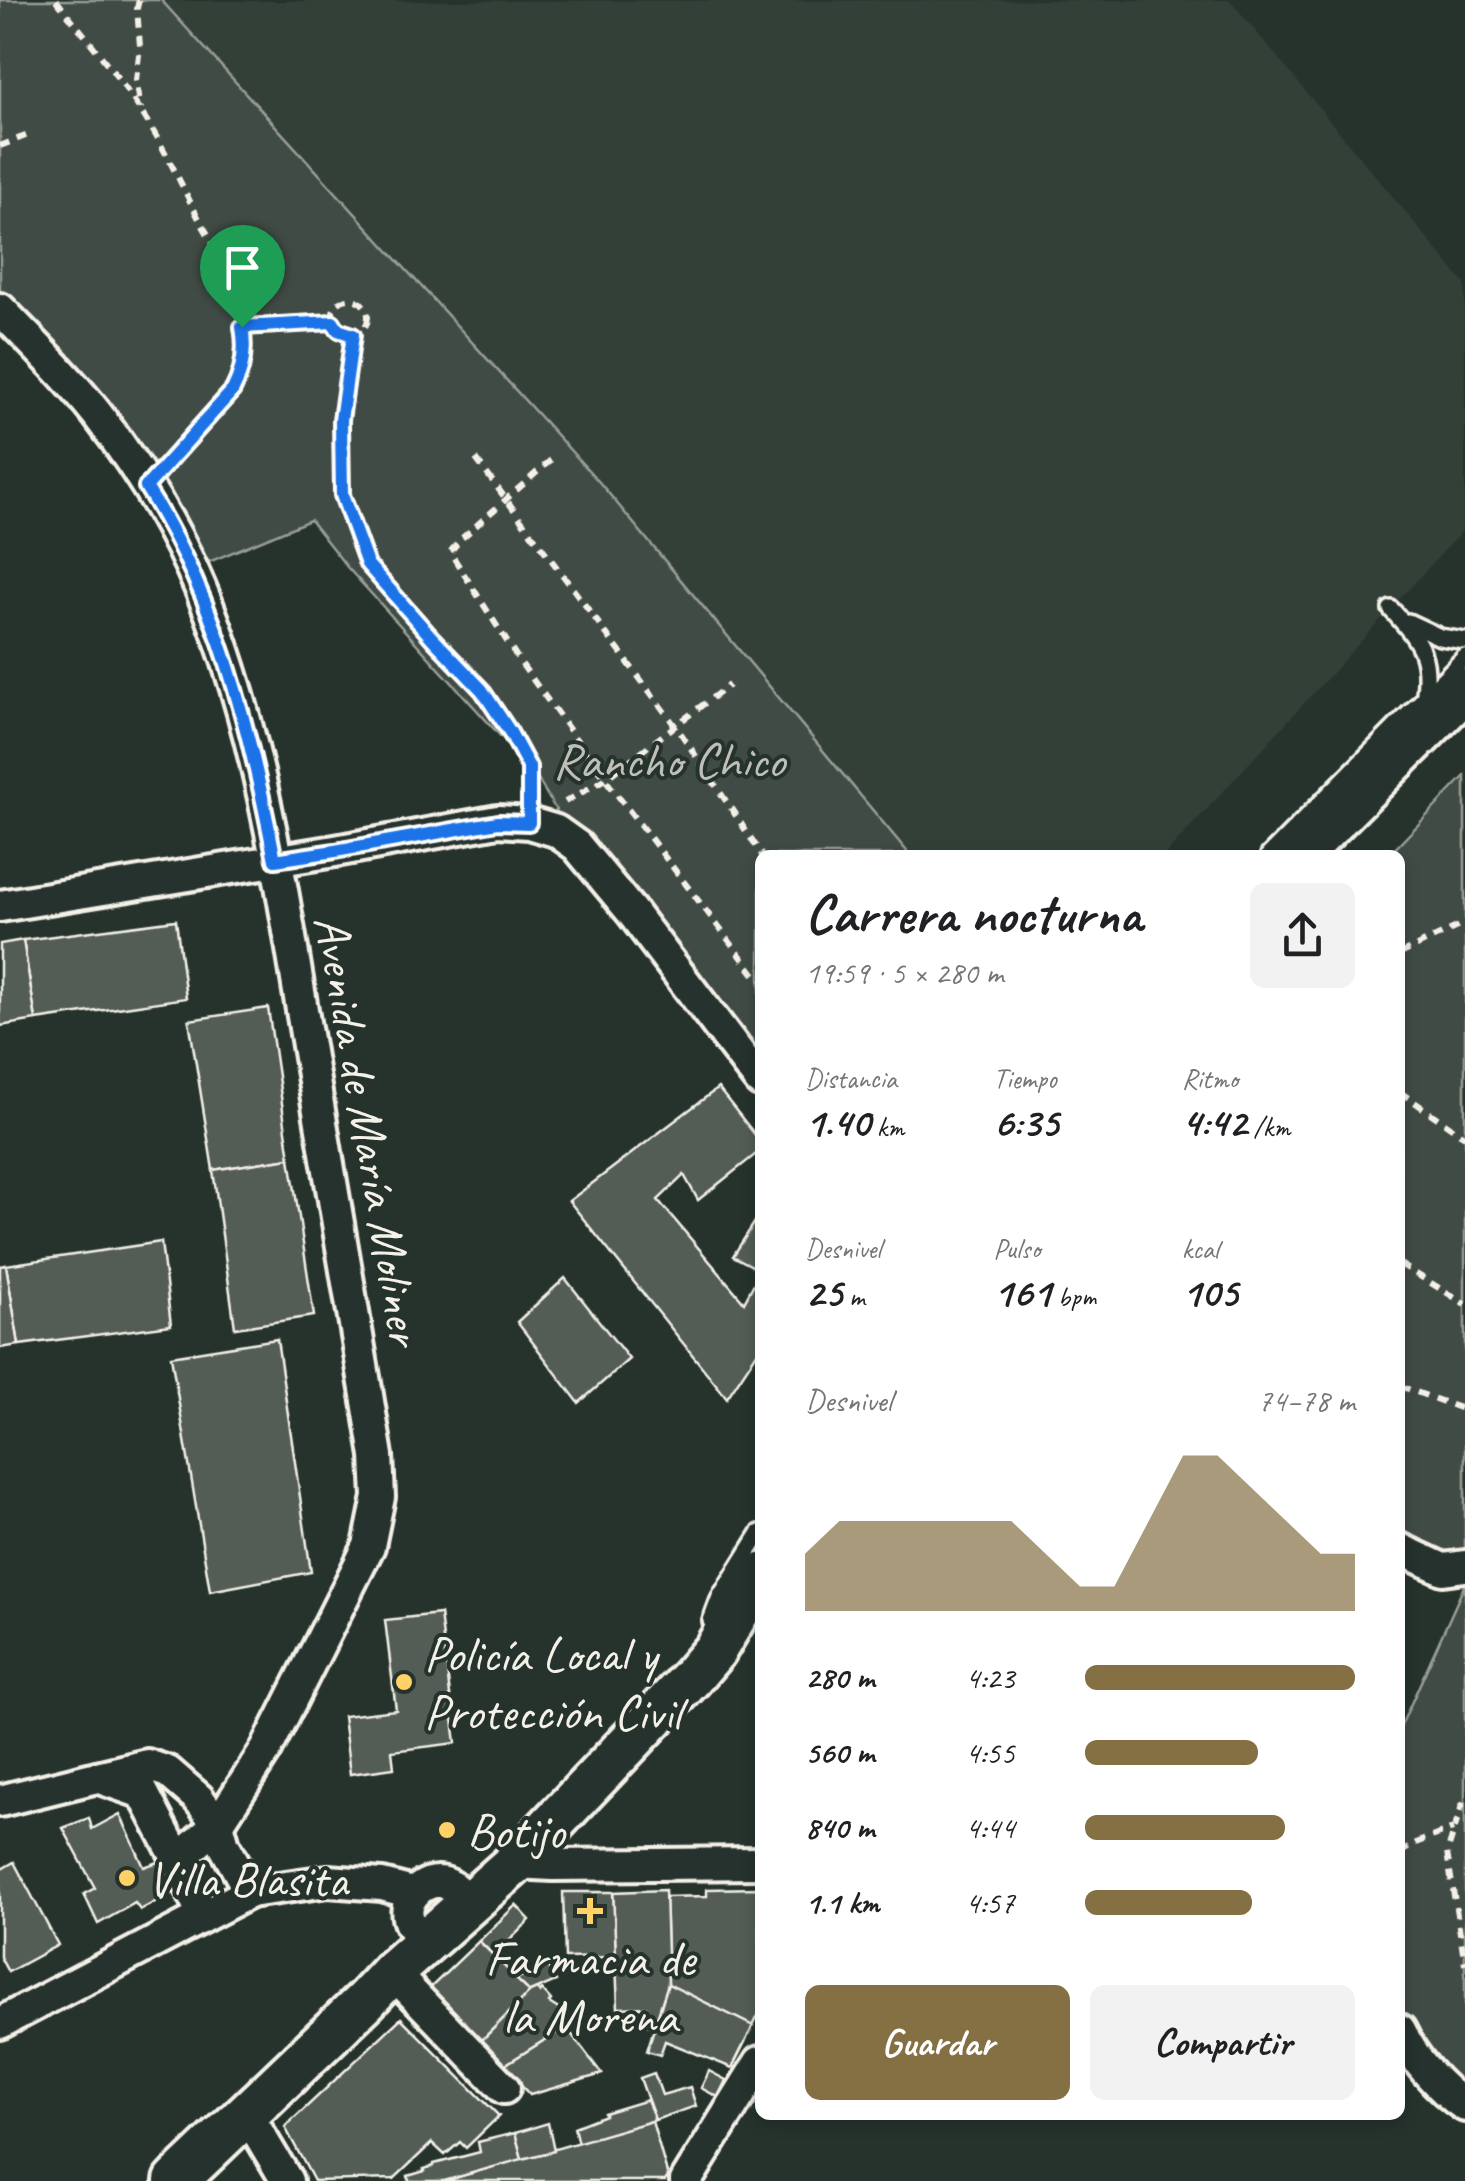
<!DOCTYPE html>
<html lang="es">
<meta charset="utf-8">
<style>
:root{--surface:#fff;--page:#f2f2f2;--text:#202124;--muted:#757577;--accent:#847042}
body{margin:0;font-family:Caveat,sans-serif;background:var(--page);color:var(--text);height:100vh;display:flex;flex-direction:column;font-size:38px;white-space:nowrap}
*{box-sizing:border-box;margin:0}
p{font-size:32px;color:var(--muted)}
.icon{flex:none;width:55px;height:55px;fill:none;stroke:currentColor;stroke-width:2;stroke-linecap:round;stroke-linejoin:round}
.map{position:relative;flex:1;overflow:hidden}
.details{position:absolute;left:755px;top:850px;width:650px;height:1270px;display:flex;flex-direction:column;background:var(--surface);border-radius:15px;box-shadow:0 5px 15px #0003}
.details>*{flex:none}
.pin{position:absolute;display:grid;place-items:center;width:85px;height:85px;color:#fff;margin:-102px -42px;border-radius:50% 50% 50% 0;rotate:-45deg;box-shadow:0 0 10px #0007}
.pin .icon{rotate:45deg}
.round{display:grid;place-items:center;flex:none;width:105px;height:105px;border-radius:15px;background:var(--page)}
.headline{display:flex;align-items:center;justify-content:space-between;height:170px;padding:0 50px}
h1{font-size:55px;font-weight:800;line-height:75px}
.metrics{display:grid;grid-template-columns:repeat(3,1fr);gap:15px;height:170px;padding:10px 50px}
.metrics div{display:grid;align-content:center}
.metrics b{font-size:42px;font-weight:800}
.metrics small{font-size:28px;font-weight:400}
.metrics p{font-size:28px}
.chart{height:280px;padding:20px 50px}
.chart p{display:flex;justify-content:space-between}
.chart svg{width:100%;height:180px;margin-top:10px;fill:var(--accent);opacity:.7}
.button{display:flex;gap:20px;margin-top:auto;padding:20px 50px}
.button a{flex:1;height:115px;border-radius:15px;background:var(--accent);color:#fff;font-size:40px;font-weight:800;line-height:115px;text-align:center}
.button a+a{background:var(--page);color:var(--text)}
ul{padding:0 50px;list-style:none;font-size:32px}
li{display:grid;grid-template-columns:160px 120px 1fr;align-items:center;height:75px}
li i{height:25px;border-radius:12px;background:var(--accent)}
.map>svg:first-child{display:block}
.built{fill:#333f39}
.green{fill:#414b45;stroke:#9a9e96;stroke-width:2.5}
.building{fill:#525c55;stroke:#f4f1e8;stroke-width:2.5}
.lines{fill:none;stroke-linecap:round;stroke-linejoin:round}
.lane-casing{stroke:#f4f1e8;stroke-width:22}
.street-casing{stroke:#f4f1e8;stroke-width:38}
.secondary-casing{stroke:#f4f1e8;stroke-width:50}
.path{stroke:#f4f1e8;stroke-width:6;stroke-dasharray:10 8;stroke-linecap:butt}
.lane{stroke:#26332d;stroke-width:15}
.street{stroke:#26332d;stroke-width:30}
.secondary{stroke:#26332d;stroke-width:42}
.route-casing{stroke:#fff;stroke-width:20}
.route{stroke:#1a73e8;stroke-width:12}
.poi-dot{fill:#ffd166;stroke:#26332d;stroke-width:4}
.labels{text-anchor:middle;stroke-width:8;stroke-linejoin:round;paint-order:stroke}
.park-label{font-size:50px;fill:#bebfb7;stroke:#26332d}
.street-label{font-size:50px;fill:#f4f1e8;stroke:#26332d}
.poi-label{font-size:50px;fill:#f4f1e8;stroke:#26332d;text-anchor:start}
</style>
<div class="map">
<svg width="1465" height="2181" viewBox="0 0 1465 2181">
<rect width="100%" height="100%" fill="#26332d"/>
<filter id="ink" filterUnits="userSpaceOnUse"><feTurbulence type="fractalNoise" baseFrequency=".01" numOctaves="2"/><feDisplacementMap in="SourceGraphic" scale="20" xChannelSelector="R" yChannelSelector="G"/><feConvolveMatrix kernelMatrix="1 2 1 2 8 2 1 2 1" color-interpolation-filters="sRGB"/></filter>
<g filter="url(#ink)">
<path class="built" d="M1230,0L1465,284V528L1165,855H905L161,1Z"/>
<g class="green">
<path d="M0,0H161L600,483L910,855H760V1081L577,846L535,774L347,567L310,520L192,569L172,530L0,309Z"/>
<path d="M1465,776V1566L1400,1549V855H1389Z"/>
<path d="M1465,1584V2106L1400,2030V1728Z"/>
</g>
<g class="building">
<path d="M176,920L186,998L36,1020L23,940Z"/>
<path d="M23,940L36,1020L0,1026V944Z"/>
<path d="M268,1008L290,1158L213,1170L189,1020Z"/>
<path d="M718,1088L760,1141V1151L698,1200L684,1175L658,1200L744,1302L760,1272V1348L727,1398L569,1201Z"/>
<path d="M290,1158L314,1316L235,1328L213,1170Z"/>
<path d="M760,1214V1270L733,1256Z"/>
<path d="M161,1242L171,1325L19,1345L6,1265Z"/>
<path d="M6,1265L19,1345L0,1348V1266Z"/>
<path d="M565,1278L629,1359L579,1403L517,1322Z"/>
<path d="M277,1339L311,1572L210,1591L171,1356Z"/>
<path d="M440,1614L456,1743L392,1751L394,1768L350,1774L343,1716L396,1710L385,1620Z"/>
<path d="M120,1814L144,1867L158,1862L172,1893L140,1910L135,1903L98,1924L84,1894L95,1888L63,1828L89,1818L92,1829Z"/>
<path d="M14,1862L58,1945L8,1972L0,1957V1870Z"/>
<path d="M760,1888V2012L753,2026L668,1984L665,1897L707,1896V1889Z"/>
<path d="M665,1890L668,1984L654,2027L640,2023L646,2007L618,2008L613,1892Z"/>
<path d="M563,1892H613L616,1957L565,1958Z"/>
<path d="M516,1905L530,1920L494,1956L479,1941Z"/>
<path d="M479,1941L530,1992L480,2042L429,1989Z"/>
<path d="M547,1964L556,1981L530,1992L516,1979Z"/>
<path d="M668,1984L753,2026L732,2068L665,2041L660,2055L647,2051Z"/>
<path d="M537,1989L540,1993L542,1990L551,2000L549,2003L560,2010L558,2012L561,2016L563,2014L569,2020L567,2022L569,2025L503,2066L480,2042L530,1992Z"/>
<path d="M401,2018L499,2116L466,2148L460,2142L445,2155L432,2143L394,2179L314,2181L285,2127Z"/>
<path d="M566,2027L602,2074L530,2095L503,2066Z"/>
<path d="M709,2071L726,2080L718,2097L701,2088Z"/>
<path d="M654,2073L662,2095L690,2087L696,2106L655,2120L640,2078Z"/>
<path d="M647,2100L655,2120L578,2144L574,2127L605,2115L604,2113Z"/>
<path d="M652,2121L668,2177L665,2181H444Z"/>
<path d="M548,2123L554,2151L522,2159L515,2133Z"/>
<path d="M515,2133L522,2159L444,2181H409L408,2176L425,2171L424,2169L434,2166V2164L480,2152L478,2142Z"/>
</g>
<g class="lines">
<defs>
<g id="lane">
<path d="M1391,609C1418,639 1432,655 1424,699"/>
<path d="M1408,622L1440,637L1465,641"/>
<path d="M1269,855L1465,657"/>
<path d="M711,1621L720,1597L760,1533"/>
</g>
<g id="street">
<path d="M0,309C33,343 68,377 97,414C134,462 167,515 192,569C254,705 279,869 303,1016C328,1162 353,1309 377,1456L379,1497L369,1546L266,1750L218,1824L178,1860"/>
<path d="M0,906L335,851L498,821L529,823L556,831L577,846L631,911L760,1081"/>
<path d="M1400,1549L1443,1569L1465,1566"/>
<path d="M97,1777L147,1765L168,1772L198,1798L218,1824L224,1845L250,1892"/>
<path d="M0,1801L97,1777L143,1793L178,1860L203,1916"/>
<path d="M515,1863L553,1865L760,1863"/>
<path d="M429,1939C372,1914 443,1846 465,1906"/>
<path d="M392,1972L504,2088"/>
<path d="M0,2023L250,1892L328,1881L382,1885L413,1893"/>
<path d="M1400,2030C1413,2059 1439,2088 1465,2106"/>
<path d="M247,2114L287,2181"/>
<path d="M686,2181L760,2062"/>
</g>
<g id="secondary">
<path d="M1299,855L1465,690"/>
<path d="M176,2181L366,2000L392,1972L515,1863L691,1678L715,1650L760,1575"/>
</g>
</defs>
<use href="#lane" class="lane-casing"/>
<use href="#street" class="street-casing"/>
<use href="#secondary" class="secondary-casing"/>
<g class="path">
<path d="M56,0C91,43 128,87 156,136C171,162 184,190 198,217C213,244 231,271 238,300C245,330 248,361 233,390L168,464"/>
<path d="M139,0L137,8L140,46L136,80L141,109"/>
<path d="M0,146L33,133"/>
<circle cx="350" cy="317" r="18"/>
<path d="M242,327L333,322"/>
<path d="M353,335L341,420L343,495L367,564L433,639L482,690L510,731L529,767V790"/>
<path d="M476,459L682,735L762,855"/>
<path d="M551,460L462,538L450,552L520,662L605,779L760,981"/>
<path d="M565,802L605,779L729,685"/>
<path d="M1400,954L1465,923"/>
<path d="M1400,1092L1465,1137"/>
<path d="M1400,1264L1465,1304"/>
<path d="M1400,1386L1465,1410"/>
<path d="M1465,1805H1462L1447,1853L1465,1964"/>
<path d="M1400,1853L1418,1842L1453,1829"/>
</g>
<use href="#lane" class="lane"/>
<use href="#street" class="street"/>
<use href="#secondary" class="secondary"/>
</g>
</g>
<g class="lines" filter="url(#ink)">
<defs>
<path id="route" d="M333,322L338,330L353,335L341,420L342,495L367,564L433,639L482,690L510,732L529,767V823L498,822L335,851L275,860C250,730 218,600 146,487L233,390C244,369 246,349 242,327Z"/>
</defs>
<use href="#route" class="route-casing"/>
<use href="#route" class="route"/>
</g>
<g class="poi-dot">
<circle cx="404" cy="1682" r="10"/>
<circle cx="447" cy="1830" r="10"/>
<circle cx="127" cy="1878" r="10"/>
<path d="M585 1896h10v10h10v10h-10v10h-10v-10h-10v-10h10z"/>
</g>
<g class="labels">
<g class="park-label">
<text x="669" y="777">Rancho Chico</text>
</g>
<g class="street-label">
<text transform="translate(370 1130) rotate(80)" y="18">Avenida de María Moliner</text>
</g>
<g class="poi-label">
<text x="424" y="1671">Policía Local y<tspan x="424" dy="58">Protección Civil</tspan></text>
<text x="467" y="1848">Botijo</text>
<text x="147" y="1896">Villa Blasita</text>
<text x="590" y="1975" text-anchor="middle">Farmacia de<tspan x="590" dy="58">la Morena</tspan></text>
</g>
</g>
</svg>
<div class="pin" style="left:242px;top:327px;background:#1e9e55"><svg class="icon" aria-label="arrive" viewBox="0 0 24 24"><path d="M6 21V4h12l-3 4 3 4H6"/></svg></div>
<section class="details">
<div class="headline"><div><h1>Carrera nocturna</h1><p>19:59 · 5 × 280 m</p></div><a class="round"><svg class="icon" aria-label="share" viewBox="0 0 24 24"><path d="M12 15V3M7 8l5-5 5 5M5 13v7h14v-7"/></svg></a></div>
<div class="metrics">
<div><p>Distancia</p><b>1.40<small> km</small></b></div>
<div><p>Tiempo</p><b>6:35</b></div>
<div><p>Ritmo</p><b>4:42<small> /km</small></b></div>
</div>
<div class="metrics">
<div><p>Desnivel</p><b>25<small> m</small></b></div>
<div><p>Pulso</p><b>161<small> bpm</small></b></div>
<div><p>kcal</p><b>105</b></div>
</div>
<div class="chart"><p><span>Desnivel</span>74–78 m</p>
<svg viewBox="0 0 160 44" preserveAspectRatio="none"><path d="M0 44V30L10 22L20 22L30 22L40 22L50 22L60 22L70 30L80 38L90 38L100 22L110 6L120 6L130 14L140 22L150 30L160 30V44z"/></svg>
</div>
<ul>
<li><b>280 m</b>4:23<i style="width:100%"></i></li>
<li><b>560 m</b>4:55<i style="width:64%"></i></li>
<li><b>840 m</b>4:44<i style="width:74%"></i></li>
<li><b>1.1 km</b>4:57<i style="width:62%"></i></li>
</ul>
<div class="button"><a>Guardar</a><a>Compartir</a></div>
</section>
</div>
